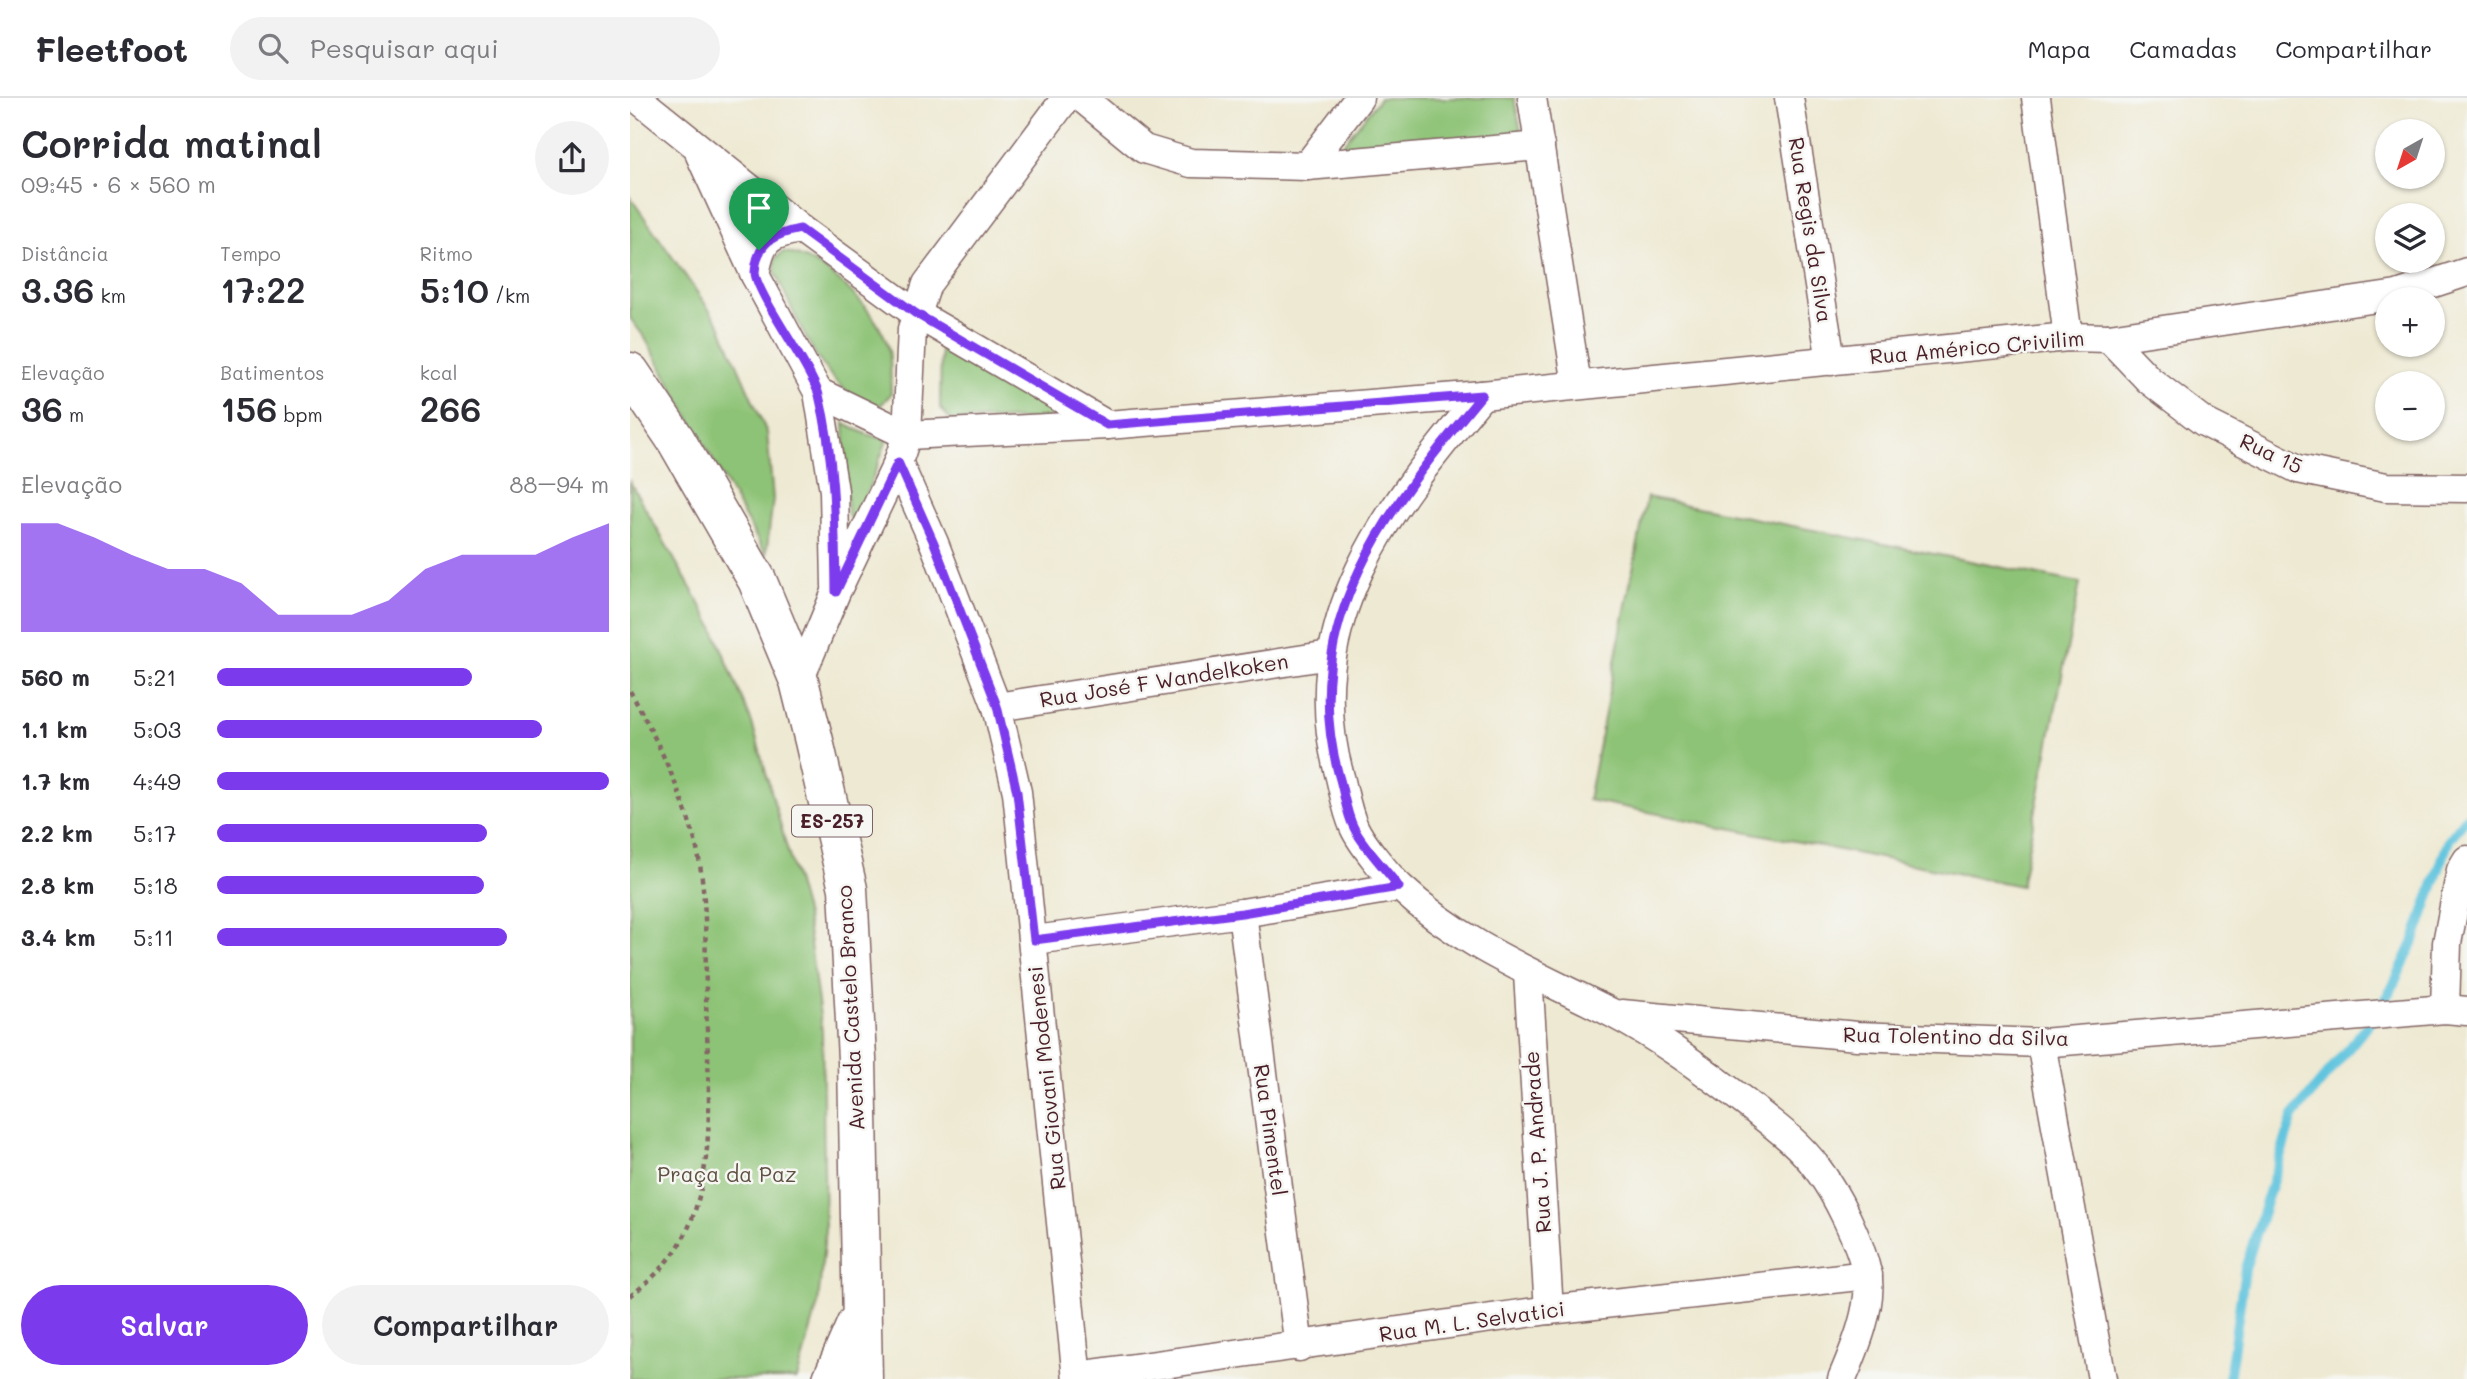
<!DOCTYPE html>
<html lang="pt">
<meta charset="utf-8">
<style>
:root{--surface:#fff;--page:#f2f2f3;--text:#2b2b33;--muted:#7c7c81;--line:#e1e1e2;--accent:#7c3aed}
body{margin:0;font-family:Mali,sans-serif;background:var(--page);color:var(--text);height:100vh;display:flex;flex-direction:column;font-size:26px;white-space:nowrap}
*{box-sizing:border-box;margin:0}
p{font-size:23px;color:var(--muted)}
.icon{flex:none;width:38px;height:38px;fill:none;stroke:currentColor;stroke-width:2;stroke-linecap:round;stroke-linejoin:round}
.map{position:relative;flex:1;overflow:hidden}
.details{display:flex;flex-direction:column;background:var(--surface);width:630px}
.details>*{flex:none}
.needle{width:46px;rotate:219deg}
.tools{position:absolute;left:1745px;top:21px;display:grid;gap:14px}
.tools a{display:grid;place-items:center;width:70px;height:70px;border-radius:50%;background:var(--surface);box-shadow:0 2px 5px #0004;font-size:35px}
.pin{position:absolute;display:grid;place-items:center;width:60px;height:60px;color:#fff;margin:-72px -30px;border-radius:50% 50% 50% 0;rotate:-45deg;box-shadow:0 0 7px #0007}
.pin .icon{rotate:45deg}
.round{display:grid;place-items:center;flex:none;width:74px;height:74px;border-radius:37px;background:var(--page)}
.summary{display:flex;align-items:center;justify-content:space-between;height:119px;padding:0 21px}
h1{font-size:38px;font-weight:600;line-height:52px}
.metrics{display:grid;grid-template-columns:repeat(3,1fr);gap:10px;height:119px;padding:7px 21px}
.metrics div{display:grid;align-content:center}
.metrics b{font-size:35px;font-weight:600}
.metrics small{font-size:19px;font-weight:400}
.metrics p{font-size:19px}
.chart{height:196px;padding:14px 21px}
.chart p{display:flex;justify-content:space-between}
.chart svg{width:100%;height:126px;margin-top:7px;fill:var(--accent);opacity:.7}
.cta{display:flex;gap:14px;margin-top:auto;padding:14px 21px}
.cta a{flex:1;height:80px;border-radius:42px;background:var(--accent);color:#fff;font-size:28px;font-weight:600;line-height:80px;text-align:center}
.cta a+a{background:var(--page);color:var(--text)}
ul{padding:0 21px;list-style:none;font-size:23px}
li{display:grid;grid-template-columns:112px 84px 1fr;align-items:center;height:52px}
li i{height:18px;border-radius:9px;background:var(--accent)}
header{display:flex;align-items:center;gap:42px;box-sizing:border-box;height:98px;padding:0 35px;background:var(--surface);border-bottom:2px solid var(--line)}
header strong{font-size:33px}
nav{display:flex;gap:38px;margin-inline-start:auto;font-size:24px}
.search{width:490px;height:63px;background:var(--page);display:flex;align-items:center;gap:18px;box-sizing:border-box;padding:0 24px;border-radius:38px;color:var(--muted);font-size:26px}
main{display:flex;flex:1;min-height:0}
.map>svg:first-child{display:block}
.green{fill:#8dc376;stroke:#6c7150;stroke-width:2}
.lines{fill:none;stroke-linecap:round;stroke-linejoin:round}
.stream{stroke:#60c4de;stroke-width:10}
.street-casing{stroke:#836665;stroke-width:31}
.primary-casing{stroke:#836665;stroke-width:41}
.path{stroke:#836665;stroke-width:4.5;stroke-dasharray:5 5;stroke-linecap:butt}
.street{stroke:#fff;stroke-width:28}
.primary{stroke:#fff;stroke-width:38}
.route-casing{stroke:#fff;stroke-width:14}
.route{stroke:#7c3aed;stroke-width:9}
.labels{text-anchor:middle;stroke-width:5;stroke-linejoin:round;paint-order:stroke}
.shield{fill:#f6f6f2;stroke:#7e6067;stroke-width:2}
.shield-label{font-size:19px;font-weight:bold;fill:#4a1f2b}
.street-label{font-size:21px;fill:#4a1f2b;stroke:#f6f6f2}
.park-label{font-size:21px;fill:#5e5042;stroke:#f6f6f2}
</style>
<header>
<strong>Fleetfoot</strong>
<div class="search"><svg class="icon" aria-label="search" viewBox="0 0 24 24"><circle cx="10" cy="10" r="6"/><path d="M15 15l6 6"/></svg>Pesquisar aqui</div>
<nav><a>Mapa</a><a>Camadas</a><a>Compartilhar</a></nav>
</header>
<main>
<section class="details">
<div class="summary"><div><h1>Corrida matinal</h1><p>09:45 · 6 × 560 m</p></div><a class="round"><svg class="icon" aria-label="share" viewBox="0 0 24 24"><path d="M12 15V3M7 8l5-5 5 5M5 13v7h14v-7"/></svg></a></div>
<div class="metrics">
<div><p>Distância</p><b>3.36<small> km</small></b></div>
<div><p>Tempo</p><b>17:22</b></div>
<div><p>Ritmo</p><b>5:10<small> /km</small></b></div>
</div>
<div class="metrics">
<div><p>Elevação</p><b>36<small> m</small></b></div>
<div><p>Batimentos</p><b>156<small> bpm</small></b></div>
<div><p>kcal</p><b>266</b></div>
</div>
<div class="chart"><p><span>Elevação</span>88–94 m</p>
<svg viewBox="0 0 160 44" preserveAspectRatio="none"><path d="M0 44V6L10 6L20 11L30 17L40 22L50 22L60 27L70 38L80 38L90 38L100 33L110 22L120 17L130 17L140 17L150 11L160 6V44z"/></svg>
</div>
<ul>
<li><b>560 m</b>5:21<i style="width:65%"></i></li>
<li><b>1.1 km</b>5:03<i style="width:83%"></i></li>
<li><b>1.7 km</b>4:49<i style="width:100%"></i></li>
<li><b>2.2 km</b>5:17<i style="width:69%"></i></li>
<li><b>2.8 km</b>5:18<i style="width:68%"></i></li>
<li><b>3.4 km</b>5:11<i style="width:74%"></i></li>
</ul>
<div class="cta"><a>Salvar</a><a>Compartilhar</a></div>
</section>
<div class="map">
<svg width="1837" height="1281" viewBox="0 0 1837 1281">
<rect width="100%" height="100%" fill="#f6f6f2"/>
<filter id="ink" filterUnits="userSpaceOnUse"><feTurbulence type="fractalNoise" baseFrequency=".0143" numOctaves="2"/><feDisplacementMap in="SourceGraphic" scale="14" xChannelSelector="R" yChannelSelector="G"/><feConvolveMatrix kernelMatrix="1 2 1 2 8 2 1 2 1" color-interpolation-filters="sRGB"/></filter>
<filter id="wash" filterUnits="userSpaceOnUse"><feTurbulence type="fractalNoise" baseFrequency=".00686" numOctaves="4" result="noise"/><feDisplacementMap in="SourceGraphic" scale="28" xChannelSelector="R" yChannelSelector="G"/><feGaussianBlur stdDeviation="1.57" result="paint"/><feColorMatrix in="noise" values="0 0 0 0 0 0 0 0 0 0 0 0 0 0 0 0 0 1.4 0 .05"/><feComposite in="paint" operator="in"/></filter>
<g filter="url(#wash)">
<rect width="100%" height="100%" fill="#eee9d2"/>
<g class="green">
<path d="M750,0H884L893,43L708,52Z"/>
<path d="M0,99L90,227L137,335L143,401L136,457L15,240L0,220Z"/>
<path d="M153,154C190,157 248,212 258,248C262,262 260,281 261,296L251,307C197,306 165,215 145,174V161Z"/>
<path d="M311,248L351,275L427,312L415,321L321,322L310,310Z"/>
<path d="M214,325L236,336L257,342L226,424L218,418Z"/>
<path d="M0,384L82,527L122,625L176,818L192,932L195,1135L188,1206L167,1281H0Z"/>
<path d="M1017,399L1450,485L1391,788L958,702Z"/>
</g>
<g class="lines">
<path class="stream" d="M1599,1281L1615,1171L1663,1018L1736,929L1761,892L1783,845L1819,742L1837,719"/>
</g>
</g>
<g filter="url(#ink)">
<g class="lines">
<defs>
<g id="street">
<path d="M7,0L170,131L285,215L477,327"/>
<path d="M452,0L514,51L561,65L677,68L910,48"/>
<path d="M902,0L947,287"/>
<path d="M1159,0L1201,263"/>
<path d="M1406,0L1438,239"/>
<path d="M70,57L125,177L188,294L204,393L206,488"/>
<path d="M677,68L729,0"/>
<path d="M125,177C131,143 136,137 170,131"/>
<path d="M1479,240L1519,282L1574,324L1668,371L1756,389L1837,390"/>
<path d="M188,294L277,337L477,327L852,297L1438,239L1479,240L1767,197L1837,174"/>
<path d="M852,297C759,409 666,524 710,679C714,695 717,714 724,729C731,745 758,778 771,790C833,848 908,877 982,915C1030,940 1073,972 1116,1005C1141,1025 1168,1044 1187,1070C1207,1096 1230,1144 1237,1175C1244,1206 1224,1253 1212,1281"/>
<path d="M268,364L304,445L367,609L387,694L447,1281"/>
<path d="M169,583L206,494L268,364L277,337L282,231L297,186L436,0"/>
<path d="M367,609L700,557"/>
<path d="M612,815L669,1249"/>
<path d="M404,842L612,815L769,789"/>
<path d="M898,876L919,1212"/>
<path d="M1815,911L1817,845L1831,772L1837,762"/>
<path d="M992,916L1227,938L1411,945L1815,911L1837,913"/>
<path d="M1411,945L1472,1281"/>
<path d="M447,1278L919,1212L1238,1177"/>
</g>
<g id="primary">
<path d="M0,274L46,342L127,482L169,583L184,643L218,791L227,961L233,1281"/>
<path d="M202,1281L226,1226"/>
</g>
</defs>
<use href="#street" class="street-casing"/>
<use href="#primary" class="primary-casing"/>
<path class="path" d="M0,593C26,639 49,688 64,739C78,790 75,846 76,898C77,973 89,1065 56,1135C43,1161 23,1181 0,1198"/>
<use href="#street" class="street"/>
<use href="#primary" class="primary"/>
</g>
</g>
<g class="lines" filter="url(#ink)">
<defs>
<path id="route" d="M170,131L285,215L477,327L852,297C759,409 666,524 709,678C714,694 716,715 724,730C734,750 755,770 769,789L612,815L404,842L387,694L367,608L304,445L268,364L206,494C205,428 205,361 189,297C181,269 125,194 125,174C127,144 144,136 170,131Z"/>
</defs>
<use href="#route" class="route-casing"/>
<use href="#route" class="route"/>
</g>
<g class="labels">
<rect class="shield" x="162" y="707.5" width="80" height="31" rx="5"/>
<g class="shield-label">
<text x="202" y="730">ES-257</text>
</g>
<g class="street-label">
<text transform="translate(1180 132) rotate(81)" y="7">Rua Regis da Silva</text>
<text transform="translate(1347 250) rotate(-5)" y="7">Rua Américo Crivilim</text>
<text transform="translate(1641 356) rotate(25)" y="7">Rua 15</text>
<text transform="translate(534 583) rotate(-9)" y="7">Rua José F Wandelkoken</text>
<text transform="translate(221 910) rotate(-93)" y="7">Avenida Castelo Branco</text>
<text transform="translate(1326 939) rotate(1)" y="7">Rua Tolentino da Silva</text>
<text transform="translate(417 980) rotate(-96)" y="7">Rua Giovani Modenesi</text>
<text transform="translate(640 1032) rotate(82)" y="7">Rua Pimentel</text>
<text transform="translate(908 1044) rotate(-94)" y="7">Rua J. P. Andrade</text>
<text transform="translate(842 1224) rotate(-8)" y="7">Rua M. L. Selvatici</text>
</g>
<g class="park-label">
<text x="97" y="1084">Praça da Paz</text>
</g>
</g>
</svg>
<div class="tools">
<a><svg class="needle" viewBox="-14 -14 28 28"><path d="M0-13l5 13h-10z" fill="#e53935"/><path d="M0 13l5-13h-10z" fill="#7c7c81"/></svg></a>
<a><svg class="icon" aria-label="layers" viewBox="0 0 24 24"><path d="M12 4l9 5-9 5-9-5zM3 14l9 5 9-5"/></svg></a>
<a>+</a>
<a>−</a>
</div>
<div class="pin" style="left:129px;top:152px;background:#1e9e55"><svg class="icon" aria-label="arrive" viewBox="0 0 24 24"><path d="M6 21V4h12l-3 4 3 4H6"/></svg></div>
</div>
</main>
